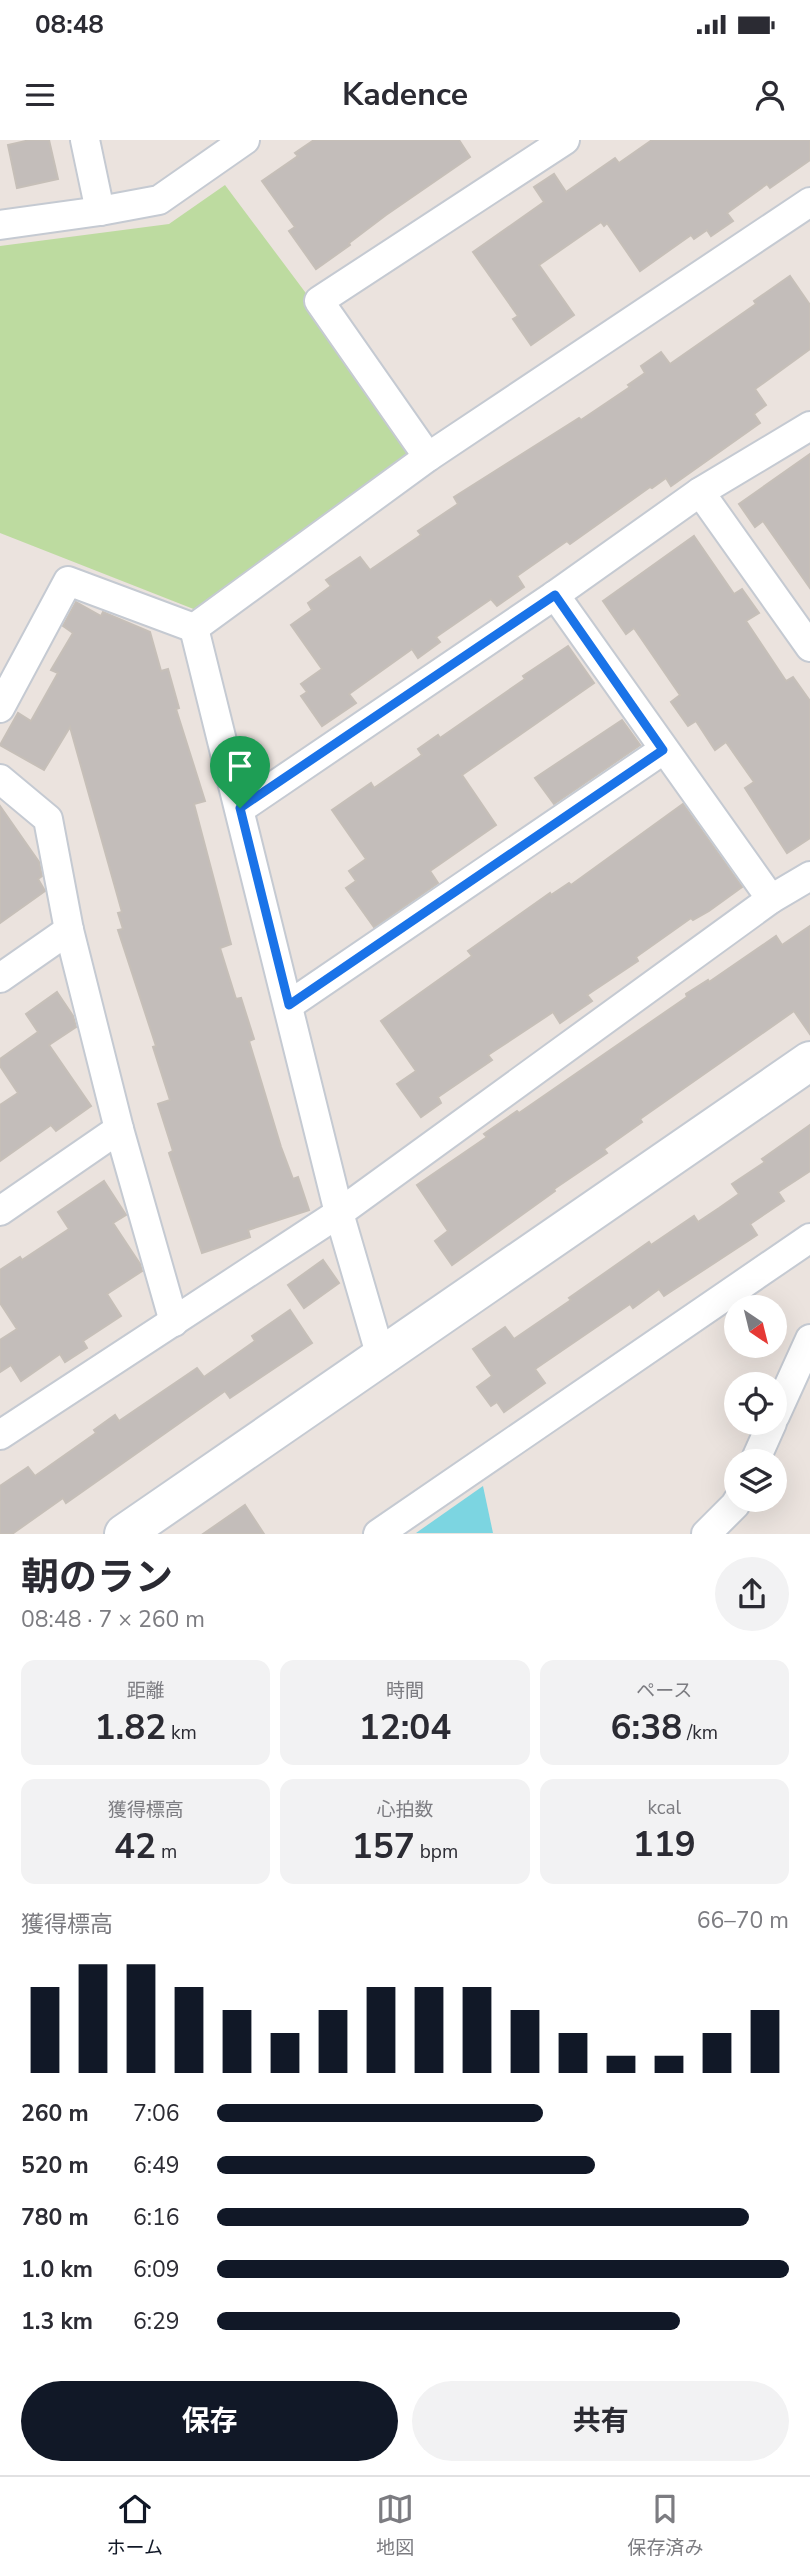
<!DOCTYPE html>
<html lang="ja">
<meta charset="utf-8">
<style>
:root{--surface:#fff;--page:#f2f2f3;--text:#2b2b33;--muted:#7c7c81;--line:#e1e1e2;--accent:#111827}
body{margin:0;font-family:"Nunito Sans","Noto Sans JP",sans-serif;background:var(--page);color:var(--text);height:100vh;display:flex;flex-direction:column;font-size:26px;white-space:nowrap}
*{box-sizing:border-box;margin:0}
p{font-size:23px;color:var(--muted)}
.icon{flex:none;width:38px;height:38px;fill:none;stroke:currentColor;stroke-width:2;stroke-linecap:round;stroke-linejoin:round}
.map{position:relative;height:1394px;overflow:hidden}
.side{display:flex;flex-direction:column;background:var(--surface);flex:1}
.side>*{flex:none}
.needle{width:46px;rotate:145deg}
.tools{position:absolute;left:724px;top:1155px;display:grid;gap:14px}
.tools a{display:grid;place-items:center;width:63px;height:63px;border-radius:50%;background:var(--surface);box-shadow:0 7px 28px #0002;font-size:35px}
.pin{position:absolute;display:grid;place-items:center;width:60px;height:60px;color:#fff;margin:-72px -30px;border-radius:50% 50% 50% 0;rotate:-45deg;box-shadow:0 0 7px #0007}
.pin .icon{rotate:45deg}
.round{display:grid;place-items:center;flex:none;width:74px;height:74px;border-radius:37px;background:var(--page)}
.summary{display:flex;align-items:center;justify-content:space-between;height:119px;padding:0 21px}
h1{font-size:38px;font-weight:700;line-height:52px}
.metrics{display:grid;grid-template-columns:repeat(3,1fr);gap:10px;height:119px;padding:7px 21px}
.metrics div{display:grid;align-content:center;border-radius:14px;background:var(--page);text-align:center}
.metrics b{font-size:35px;font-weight:700}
.metrics small{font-size:19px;font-weight:400}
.metrics p{font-size:19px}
.chart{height:196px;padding:14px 21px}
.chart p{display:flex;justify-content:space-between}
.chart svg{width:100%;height:126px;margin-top:7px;stroke:var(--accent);stroke-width:6}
.cta{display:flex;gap:14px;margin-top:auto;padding:14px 21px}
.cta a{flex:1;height:80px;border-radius:42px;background:var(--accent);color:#fff;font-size:28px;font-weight:700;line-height:80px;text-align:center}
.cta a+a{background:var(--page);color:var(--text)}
ul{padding:0 21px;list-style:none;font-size:23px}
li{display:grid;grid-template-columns:112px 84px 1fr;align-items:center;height:52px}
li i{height:18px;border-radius:9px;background:var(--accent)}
.status{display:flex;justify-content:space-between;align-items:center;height:49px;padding:0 35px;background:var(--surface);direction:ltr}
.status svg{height:19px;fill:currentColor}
header{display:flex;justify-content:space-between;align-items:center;height:91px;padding:0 21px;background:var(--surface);font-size:32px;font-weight:700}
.dock{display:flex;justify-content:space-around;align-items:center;height:98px;border-top:2px solid var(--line);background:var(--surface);font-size:19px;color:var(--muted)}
.dock a{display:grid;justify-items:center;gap:4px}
.dock .selected{color:var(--accent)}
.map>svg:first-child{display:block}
.green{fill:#bddba0}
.water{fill:#7cd5e1}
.building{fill:#c3bdba;stroke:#c6bfb8;stroke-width:2}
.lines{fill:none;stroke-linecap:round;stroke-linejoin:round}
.street-casing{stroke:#c5cad2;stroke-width:32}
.secondary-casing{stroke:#c5cad2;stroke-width:42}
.street{stroke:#fff;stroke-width:28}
.secondary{stroke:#fff;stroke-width:38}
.route-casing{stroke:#fff;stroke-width:14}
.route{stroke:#1a73e8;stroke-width:9}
</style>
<div class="status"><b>08:48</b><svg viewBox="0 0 49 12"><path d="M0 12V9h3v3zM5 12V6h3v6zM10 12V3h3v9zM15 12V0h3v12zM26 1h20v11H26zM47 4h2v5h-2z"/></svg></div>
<header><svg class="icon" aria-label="menu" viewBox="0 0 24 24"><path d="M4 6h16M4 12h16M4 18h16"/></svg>Kadence<svg class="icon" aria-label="person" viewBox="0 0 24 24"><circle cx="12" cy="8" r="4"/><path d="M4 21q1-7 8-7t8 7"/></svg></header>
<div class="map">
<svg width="810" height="1394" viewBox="0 0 810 1394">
<rect width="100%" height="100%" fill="#ebe3de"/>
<path class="green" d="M225,45L424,311L196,470L0,393V106L169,84Z"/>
<path class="water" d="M483,1346L493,1393H416Z"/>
<g class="building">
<path d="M30,0H49L58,39L17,48L8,5Z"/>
<path d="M314,0H459L470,17L386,75L349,103L350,105L316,129L289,91L295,87L262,41L298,16L295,13Z"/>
<path d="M652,0H810V20L770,48L767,44L727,73L733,81L711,96L707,90L694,99L691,95L640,131L607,83L604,86L601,82L539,125L574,175L531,205L513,179L518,176L473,112L544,62L534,47L554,34L566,52L615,18L619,23Z"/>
<path d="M790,136L810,165V209L755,249L766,265L754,274L760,283L671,346L666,338L652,348L650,347L570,404L567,401L517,436L524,447L497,466L491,459L436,497L440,502L418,518L412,509L349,554L356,563L322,586L301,556L307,552L301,544L322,529L291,485L312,470L308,463L331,446L326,440L360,417L370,430L421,395L418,391L458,364L454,357L579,278L581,280L630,247L628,245L645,233L641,226L661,212L670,224L756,164L754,161Z"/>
<path d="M810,314V448L763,381L755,387L739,364Z"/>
<path d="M694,396L734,454L742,449L759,473L746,481L786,541L793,537L810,561V698L787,713L745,648L754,642L726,602L715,610L696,581L688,586L671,562L680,555L634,488L626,494L603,461Z"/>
<path d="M76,462L101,476L103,472L150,492L161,531L168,529L179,568L176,569L205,661L194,664L231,804L220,808L236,859L241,858L254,899L249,901L281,1007L293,1039L298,1037L309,1070L248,1090L250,1097L202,1113L169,1013L173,1011L158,964L170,960L153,907L156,906L118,790L123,789L118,773L122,772L70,587L44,630L0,605L18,573L31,581L58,533L51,530L73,493L63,486Z"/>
<path d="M568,506L594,543L462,635L496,685L430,731L438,743L374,787L346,748L356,741L349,731L366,719L332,670L371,643L374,648L422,615L418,609L438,595L440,598L525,539L523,536Z"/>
<path d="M622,580L640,605L554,664L535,638Z"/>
<path d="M683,664L742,747L709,771L693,780L691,778L636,817L638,821L587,855L592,861L560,883L553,872L488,915L492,920L438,957L441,963L421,977L397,944L416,931L381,881L472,816L468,811L550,753L551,755L569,743L571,745Z"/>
<path d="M0,666L39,722L42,736L38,739L45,751L0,783Z"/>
<path d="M810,786V894L794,871L640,979L642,982L604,1009L607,1013L554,1049L555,1051L452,1125L435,1101L448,1091L417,1045L487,997L484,994L517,971L519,973L687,857L686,854L708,840L709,842L776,796L782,805Z"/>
<path d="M57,852L73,876L76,887L49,905L91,966L56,991L51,985L0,1021V965L18,953L0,926V919L38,892L26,874Z"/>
<path d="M810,985V1031L778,1052L784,1061L750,1084L757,1095L670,1152L664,1156L659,1149L633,1168L630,1164L535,1229L545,1243L504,1272L497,1262L491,1266L477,1247L492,1236L473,1209L505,1187L514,1199L571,1160L569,1158L649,1102L651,1105L694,1076L698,1082L719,1068L739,1054L732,1044L765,1022L762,1019Z"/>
<path d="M104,1041L126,1075L113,1083L140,1124L142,1131L107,1154L121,1176L83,1201L87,1208L65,1222L60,1214L21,1241L11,1225L0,1232V1200L17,1189L0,1163V1130L20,1117L22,1120L69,1089L58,1072Z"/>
<path d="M323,1120L339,1143L304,1168L288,1145Z"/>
<path d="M290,1170L312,1203L230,1258L225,1251L66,1363L63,1358L12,1394H0V1346L28,1327L35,1336L96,1293L94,1290L115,1275L119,1281L197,1228L204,1237L255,1201L252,1196Z"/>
<path d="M245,1365L264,1394H203Z"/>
</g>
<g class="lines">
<defs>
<g id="street">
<path d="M85,0L100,71"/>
<path d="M0,85L100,71L159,60L245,0"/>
<path d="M428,317L319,161L565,0"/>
<path d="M700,352L810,507"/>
<path d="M555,455L771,759"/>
<path d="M194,488L339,1073L381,1217"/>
<path d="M194,488L428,317L810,62"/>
<path d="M0,568L68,441L194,488"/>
<path d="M0,639L48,679L69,790L119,989L174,1182"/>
<path d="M240,669L555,455L700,352L810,286"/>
<path d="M0,838L69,790"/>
<path d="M289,865L663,610"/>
<path d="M0,1071L119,989"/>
<path d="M775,1276L810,1199"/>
<path d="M0,1295L339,1073L771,759L810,736"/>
<path d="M755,1321L772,1283"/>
<path d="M378,1394L810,1098"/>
<path d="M706,1394L735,1365L738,1360"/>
</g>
<path id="secondary" d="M124,1394L810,921"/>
</defs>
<use href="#street" class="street-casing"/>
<use href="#secondary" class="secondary-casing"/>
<use href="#street" class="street"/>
<use href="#secondary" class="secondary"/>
</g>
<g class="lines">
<defs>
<path id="route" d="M555,455L663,610L289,865L240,668Z"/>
</defs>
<use href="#route" class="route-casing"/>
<use href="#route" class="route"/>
</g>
</svg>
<div class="tools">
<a><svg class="needle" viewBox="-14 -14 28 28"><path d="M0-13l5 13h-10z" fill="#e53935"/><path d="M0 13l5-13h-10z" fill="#7c7c81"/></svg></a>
<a><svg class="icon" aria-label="locate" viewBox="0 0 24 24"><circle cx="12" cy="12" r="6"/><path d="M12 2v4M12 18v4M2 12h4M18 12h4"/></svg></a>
<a><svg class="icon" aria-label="layers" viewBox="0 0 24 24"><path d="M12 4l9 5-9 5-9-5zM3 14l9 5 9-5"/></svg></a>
</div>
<div class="pin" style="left:240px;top:668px;background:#1e9e55"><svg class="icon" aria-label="arrive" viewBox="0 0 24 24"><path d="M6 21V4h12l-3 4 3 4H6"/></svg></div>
</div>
<section class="side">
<div class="summary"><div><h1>朝のラン</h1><p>08:48 · 7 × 260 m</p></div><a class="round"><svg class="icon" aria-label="share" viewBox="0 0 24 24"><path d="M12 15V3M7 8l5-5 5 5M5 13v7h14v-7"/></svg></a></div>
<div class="metrics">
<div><p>距離</p><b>1.82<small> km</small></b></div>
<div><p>時間</p><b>12:04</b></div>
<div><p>ペース</p><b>6:38<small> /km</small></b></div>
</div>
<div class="metrics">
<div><p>獲得標高</p><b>42<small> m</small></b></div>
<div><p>心拍数</p><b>157<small> bpm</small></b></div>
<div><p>kcal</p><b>119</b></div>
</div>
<div class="chart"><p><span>獲得標高</span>66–70 m</p>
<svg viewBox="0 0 160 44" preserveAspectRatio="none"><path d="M5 44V14M15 44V6M25 44V6M35 44V14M45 44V22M55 44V30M65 44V22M75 44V14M85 44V14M95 44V14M105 44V22M115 44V30M125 44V38M135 44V38M145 44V30M155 44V22"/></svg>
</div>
<ul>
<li><b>260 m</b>7:06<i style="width:57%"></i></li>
<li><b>520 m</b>6:49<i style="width:66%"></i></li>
<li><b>780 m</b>6:16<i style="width:93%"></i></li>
<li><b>1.0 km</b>6:09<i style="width:100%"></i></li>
<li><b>1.3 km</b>6:29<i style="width:81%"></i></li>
</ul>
<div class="cta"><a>保存</a><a>共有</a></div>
</section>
<nav class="dock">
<a class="selected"><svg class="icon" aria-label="home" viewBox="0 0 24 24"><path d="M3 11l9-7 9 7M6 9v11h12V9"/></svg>ホーム</a>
<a><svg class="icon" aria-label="map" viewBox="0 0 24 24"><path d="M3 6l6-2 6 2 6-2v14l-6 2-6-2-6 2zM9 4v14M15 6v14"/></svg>地図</a>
<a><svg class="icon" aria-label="saved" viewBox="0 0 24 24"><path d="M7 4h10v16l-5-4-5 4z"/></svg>保存済み</a>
</nav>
